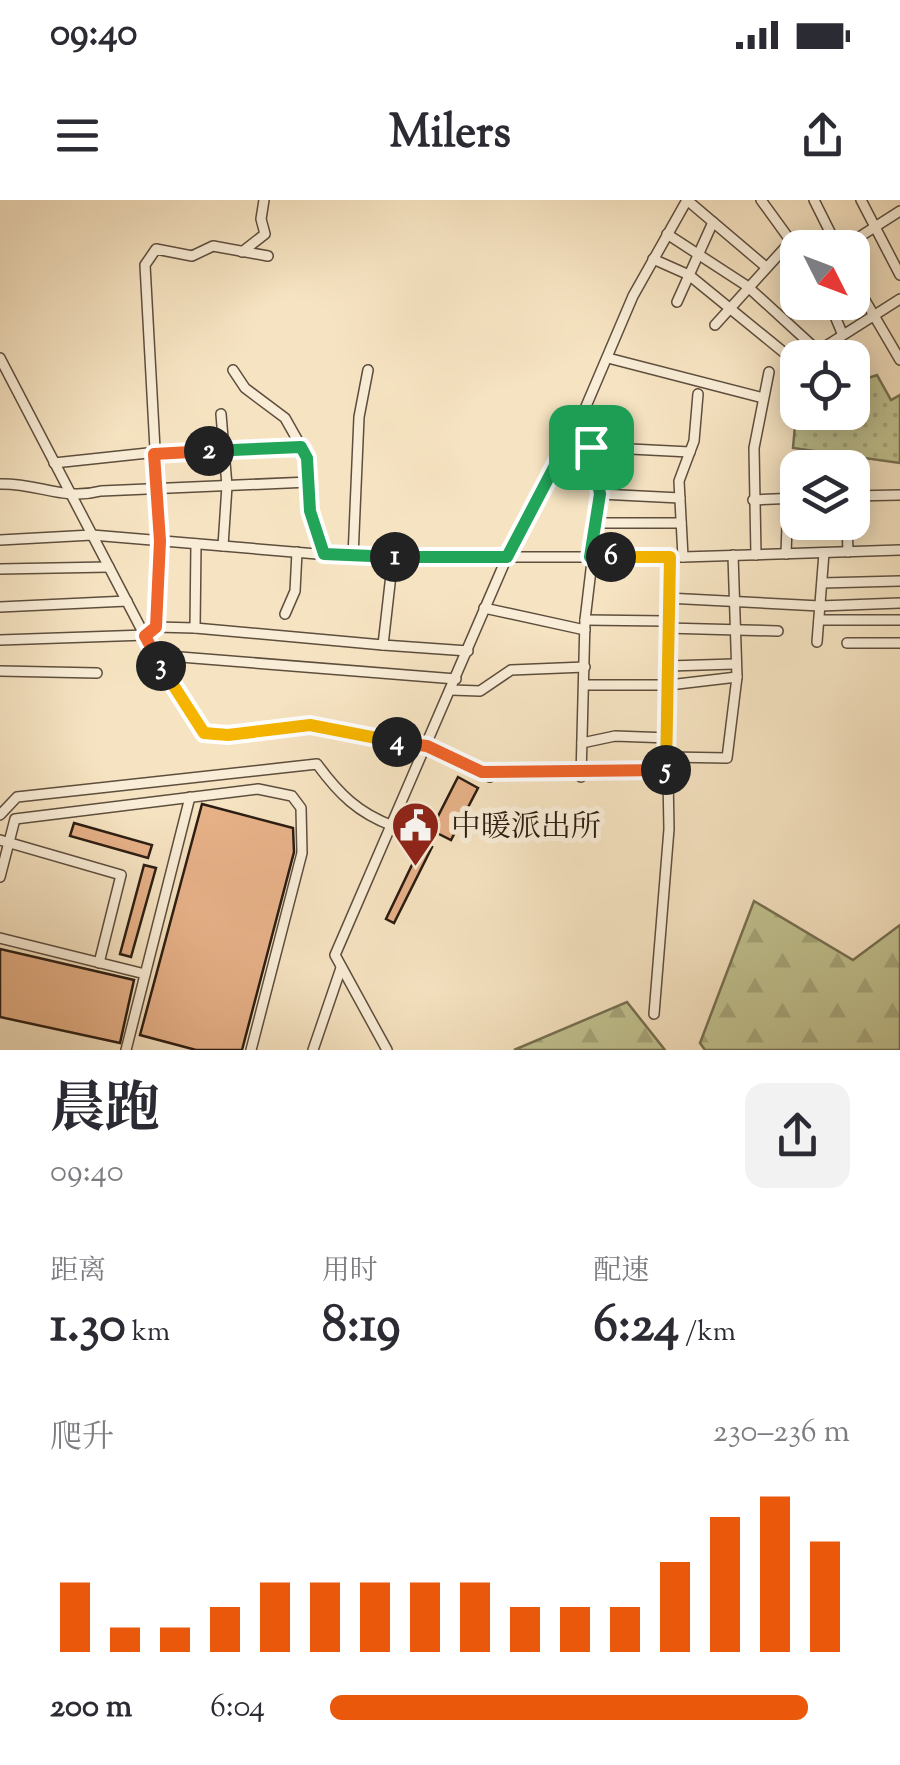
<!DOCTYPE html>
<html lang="zh">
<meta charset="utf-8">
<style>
:root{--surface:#fff;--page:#f2f2f3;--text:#2b2b33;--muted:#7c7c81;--accent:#ea580c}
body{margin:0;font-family:"Sorts Mill Goudy","Noto Serif SC",serif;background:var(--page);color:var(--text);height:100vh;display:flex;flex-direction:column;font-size:38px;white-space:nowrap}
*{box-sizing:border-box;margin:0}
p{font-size:32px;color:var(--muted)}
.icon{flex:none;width:55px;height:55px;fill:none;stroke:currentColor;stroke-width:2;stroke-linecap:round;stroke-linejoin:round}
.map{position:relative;height:850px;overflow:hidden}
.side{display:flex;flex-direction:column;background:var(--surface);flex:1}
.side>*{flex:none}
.needle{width:65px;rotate:132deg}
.fabs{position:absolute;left:780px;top:30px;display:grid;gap:20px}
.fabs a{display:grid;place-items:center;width:90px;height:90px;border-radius:20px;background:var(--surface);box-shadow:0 5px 25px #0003;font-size:50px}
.pin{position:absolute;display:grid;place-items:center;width:85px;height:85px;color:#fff;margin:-42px;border-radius:20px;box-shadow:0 5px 15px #0006}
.km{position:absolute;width:50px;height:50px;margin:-25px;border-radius:50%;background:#222;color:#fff;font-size:28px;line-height:50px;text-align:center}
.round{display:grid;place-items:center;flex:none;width:105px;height:105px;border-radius:20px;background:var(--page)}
.overview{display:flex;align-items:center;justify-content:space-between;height:170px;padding:0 50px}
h1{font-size:55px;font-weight:700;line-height:75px}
.metrics{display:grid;grid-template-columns:repeat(3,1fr);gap:15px;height:170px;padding:10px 50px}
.metrics div{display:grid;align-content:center}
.metrics b{font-size:50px;font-weight:700}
.metrics small{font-size:28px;font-weight:400}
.metrics p{font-size:28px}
.chart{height:280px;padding:20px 50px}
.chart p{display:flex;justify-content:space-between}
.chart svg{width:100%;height:180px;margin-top:10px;stroke:var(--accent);stroke-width:6}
ul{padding:0 50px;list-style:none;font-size:32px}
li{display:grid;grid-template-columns:160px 120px 1fr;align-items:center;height:75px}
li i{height:25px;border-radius:12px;background:var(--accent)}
.status{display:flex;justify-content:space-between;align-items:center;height:70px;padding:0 50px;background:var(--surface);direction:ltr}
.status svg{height:28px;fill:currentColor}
header{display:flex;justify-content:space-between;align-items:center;height:130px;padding:0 50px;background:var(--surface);font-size:45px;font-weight:700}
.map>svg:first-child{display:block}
.forest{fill:url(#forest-firs);stroke:#767052;stroke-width:2.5}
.garden{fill:url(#garden-dots);stroke:#767052;stroke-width:2.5}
.building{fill:#e7b188;stroke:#2b1d13;stroke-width:2.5}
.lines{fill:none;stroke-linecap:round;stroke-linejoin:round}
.minor-casing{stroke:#5e4e3e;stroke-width:12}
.minor{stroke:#f9edd7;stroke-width:9}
.split-1-casing{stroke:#fff;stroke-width:20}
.split-2-casing{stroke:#fff;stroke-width:20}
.split-3-casing{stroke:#fff;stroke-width:20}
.split-4-casing{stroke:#fff;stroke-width:20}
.split-5-casing{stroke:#fff;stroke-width:20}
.split-6-casing{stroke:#fff;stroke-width:20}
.split-7-casing{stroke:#fff;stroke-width:20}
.split-1{stroke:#22a559;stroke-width:12}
.split-2{stroke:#22a559;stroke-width:12}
.split-3{stroke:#f0652b;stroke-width:12}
.split-4{stroke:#f5b400;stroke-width:12}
.split-5{stroke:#f0652b;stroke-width:12}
.split-6{stroke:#f5b400;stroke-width:12}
.split-7{stroke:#22a559;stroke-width:12}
.labels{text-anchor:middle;stroke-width:10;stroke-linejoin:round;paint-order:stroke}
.poi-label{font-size:30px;fill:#2b1d13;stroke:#f9edd7;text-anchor:start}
</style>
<div class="status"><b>09:40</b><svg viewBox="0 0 49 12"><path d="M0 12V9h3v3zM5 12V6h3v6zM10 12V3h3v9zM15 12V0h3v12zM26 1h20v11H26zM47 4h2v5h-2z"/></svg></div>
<header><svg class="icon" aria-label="menu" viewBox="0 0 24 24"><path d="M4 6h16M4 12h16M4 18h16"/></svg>Milers<svg class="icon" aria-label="share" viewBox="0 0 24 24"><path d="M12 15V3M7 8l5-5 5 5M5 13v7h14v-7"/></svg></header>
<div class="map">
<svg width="900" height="850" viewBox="0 0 900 850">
<defs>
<pattern id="forest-firs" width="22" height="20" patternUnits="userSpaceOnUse" patternTransform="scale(2.5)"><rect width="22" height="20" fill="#c1c290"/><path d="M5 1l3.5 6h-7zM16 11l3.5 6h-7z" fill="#a6a67b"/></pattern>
<pattern id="garden-dots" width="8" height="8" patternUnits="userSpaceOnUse" patternTransform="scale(2.5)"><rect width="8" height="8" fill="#c1c290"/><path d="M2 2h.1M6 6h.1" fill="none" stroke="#a6a67b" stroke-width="1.8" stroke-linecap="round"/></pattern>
</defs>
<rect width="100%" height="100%" fill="#f6e3c1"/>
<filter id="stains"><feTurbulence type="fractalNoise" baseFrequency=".002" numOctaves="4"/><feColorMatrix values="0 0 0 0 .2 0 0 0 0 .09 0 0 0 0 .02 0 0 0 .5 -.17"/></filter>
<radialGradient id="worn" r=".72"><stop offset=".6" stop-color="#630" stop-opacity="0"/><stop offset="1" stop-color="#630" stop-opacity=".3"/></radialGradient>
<g class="forest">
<path d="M754,701L853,760L900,725V850H705L700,843Z"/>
<path d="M627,802L665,850H514Z"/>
</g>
<path class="garden" d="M877,175L891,200L900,195V263L793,248L796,215L852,212L853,183Z"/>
<g class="building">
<path d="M458,577L478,588L451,640L431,630Z"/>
<path d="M202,604L293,628L294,652L242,850H196L140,835Z"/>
<path d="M74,623L152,645L148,658L70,636Z"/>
<path d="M423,642L432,647L394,723L386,719Z"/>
<path d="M144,665L156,668L131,757L120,754Z"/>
<path d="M0,749L134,780L120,843L0,817Z"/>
</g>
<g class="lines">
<defs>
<g id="minor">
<path d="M687,0L766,67"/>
<path d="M761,0L798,51"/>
<path d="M814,0L838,48"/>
<path d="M861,0L900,75"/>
<path d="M667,34L747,86L817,150"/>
<path d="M842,48L900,11"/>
<path d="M242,52L265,34L261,19L264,0"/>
<path d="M653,59L689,75L798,164"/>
<path d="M852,78L900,160"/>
<path d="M677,102L713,22"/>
<path d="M829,102L842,133"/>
<path d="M715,125L791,41"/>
<path d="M0,158L160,465L204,533L228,535L310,525L427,546L490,577"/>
<path d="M608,158L763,198"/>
<path d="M807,158L900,99"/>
<path d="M233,170L245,188L285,218L307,257L310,311L324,354"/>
<path d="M221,214L227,286L223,346"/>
<path d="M572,233L591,247L600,294L680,298"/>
<path d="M591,247L690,252"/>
<path d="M54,263L176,250L301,247"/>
<path d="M845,266V268"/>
<path d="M0,284C39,283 62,301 101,291L309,282"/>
<path d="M852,296L899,295"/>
<path d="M753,300L798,298"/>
<path d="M847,322L848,352"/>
<path d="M595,323H681"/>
<path d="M0,340L92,335L353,357H683L900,350"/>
<path d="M196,344L195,428L156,427L160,341L145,65L156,49L192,56L213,46L268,56"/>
<path d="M786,354L788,298"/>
<path d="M756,355L754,248L769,172"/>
<path d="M353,357L359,217L368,170"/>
<path d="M393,357L383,445L468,451"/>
<path d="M683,357L679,281L694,241L698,194"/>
<path d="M0,369L109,367"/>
<path d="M822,383L900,381"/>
<path d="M667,398L820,406L900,403"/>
<path d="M0,407L127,401"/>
<path d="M484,408L585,430"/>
<path d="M285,414L295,391L297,352"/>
<path d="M585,420L665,421"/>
<path d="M819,420H900"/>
<path d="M195,428L383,445"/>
<path d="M666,428L778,431"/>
<path d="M0,440L146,435"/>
<path d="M817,442L824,353"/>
<path d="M847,443H900"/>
<path d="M155,455L456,479"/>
<path d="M669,466L734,464"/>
<path d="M0,471L97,473"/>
<path d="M585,485H669L737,477"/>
<path d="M451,490L480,491L511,470L585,467"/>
<path d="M582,543L615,536L669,538"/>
<path d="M669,557L727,558L737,477L733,355"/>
<path d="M487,573L669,570"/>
<path d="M581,577L585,420L600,294"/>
<path d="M0,615L17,597L317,564C339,594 358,613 393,626"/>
<path d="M0,640L121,675L99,763"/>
<path d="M0,677L15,619L258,589L292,596L301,608L302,653L251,850"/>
<path d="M0,738L145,774"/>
<path d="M654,814L669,629L665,421L670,357"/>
<path d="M126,850L190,597"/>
<path d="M313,850L341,768"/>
<path d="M387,850L335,755L507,357L584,211L633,96L687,0"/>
</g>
</defs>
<use href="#minor" class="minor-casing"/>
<use href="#minor" class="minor"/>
</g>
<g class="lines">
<defs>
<path id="split-1" d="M395,357H507L572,233L591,247"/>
<path id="split-2" d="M209,251L301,247L307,258L310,311L324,354L395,357"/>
<path id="split-3" d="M161,466L145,436L156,427L160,341L154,254L209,251"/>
<path id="split-4" d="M161,466L204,533L228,535L310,525L397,542"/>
<path id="split-5" d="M397,542L427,546L482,572L666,570"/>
<path id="split-6" d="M611,357H670L666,570"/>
<path id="split-7" d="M591,247L600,294L590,357H611"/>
</defs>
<use href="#split-1" class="split-1-casing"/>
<use href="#split-2" class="split-2-casing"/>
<use href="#split-3" class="split-3-casing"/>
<use href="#split-4" class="split-4-casing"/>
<use href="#split-5" class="split-5-casing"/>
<use href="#split-6" class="split-6-casing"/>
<use href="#split-7" class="split-7-casing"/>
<use href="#split-1" class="split-1"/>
<use href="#split-2" class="split-2"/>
<use href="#split-3" class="split-3"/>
<use href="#split-4" class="split-4"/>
<use href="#split-5" class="split-5"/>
<use href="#split-6" class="split-6"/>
<use href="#split-7" class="split-7"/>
</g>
<defs>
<symbol id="civic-pin" viewBox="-11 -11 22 30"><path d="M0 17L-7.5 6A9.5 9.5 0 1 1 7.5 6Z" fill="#8f2418" stroke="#f9edd7"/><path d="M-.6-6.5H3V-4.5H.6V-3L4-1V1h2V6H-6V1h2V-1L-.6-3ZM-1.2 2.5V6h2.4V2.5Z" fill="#fff"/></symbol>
</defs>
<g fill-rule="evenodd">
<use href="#civic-pin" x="388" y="598" width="55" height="75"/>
</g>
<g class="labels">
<g class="poi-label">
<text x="451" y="636">中暖派出所</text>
</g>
</g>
<rect width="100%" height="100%" filter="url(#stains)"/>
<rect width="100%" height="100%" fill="url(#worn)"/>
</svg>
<div class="fabs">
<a><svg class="needle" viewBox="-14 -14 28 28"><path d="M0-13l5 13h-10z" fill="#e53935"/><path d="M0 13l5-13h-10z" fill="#7c7c81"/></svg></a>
<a><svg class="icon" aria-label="locate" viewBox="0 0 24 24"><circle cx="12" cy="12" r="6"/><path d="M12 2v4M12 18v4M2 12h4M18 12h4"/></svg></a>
<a><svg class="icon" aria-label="layers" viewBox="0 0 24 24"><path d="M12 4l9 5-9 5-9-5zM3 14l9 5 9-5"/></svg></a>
</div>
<div class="pin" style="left:591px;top:247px;background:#1e9e55"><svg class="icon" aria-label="arrive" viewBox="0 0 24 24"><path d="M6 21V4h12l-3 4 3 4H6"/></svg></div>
<b class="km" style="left:395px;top:357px">1</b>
<b class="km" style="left:209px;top:251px">2</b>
<b class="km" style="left:161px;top:466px">3</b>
<b class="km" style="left:397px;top:542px">4</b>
<b class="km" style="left:666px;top:570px">5</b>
<b class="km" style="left:611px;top:357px">6</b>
</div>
<section class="side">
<div class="overview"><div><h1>晨跑</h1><p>09:40</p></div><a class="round"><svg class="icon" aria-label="share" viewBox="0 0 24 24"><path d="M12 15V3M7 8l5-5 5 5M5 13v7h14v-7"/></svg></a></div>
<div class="metrics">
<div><p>距离</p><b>1.30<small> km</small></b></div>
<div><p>用时</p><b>8:19</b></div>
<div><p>配速</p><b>6:24<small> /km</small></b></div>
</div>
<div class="chart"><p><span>爬升</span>230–236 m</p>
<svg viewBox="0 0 160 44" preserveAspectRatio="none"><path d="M5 44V27M15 44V38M25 44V38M35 44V33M45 44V27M55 44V27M65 44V27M75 44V27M85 44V27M95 44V33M105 44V33M115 44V33M125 44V22M135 44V11M145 44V6M155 44V17"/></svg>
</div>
<ul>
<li><b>200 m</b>6:04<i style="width:92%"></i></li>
</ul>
</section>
